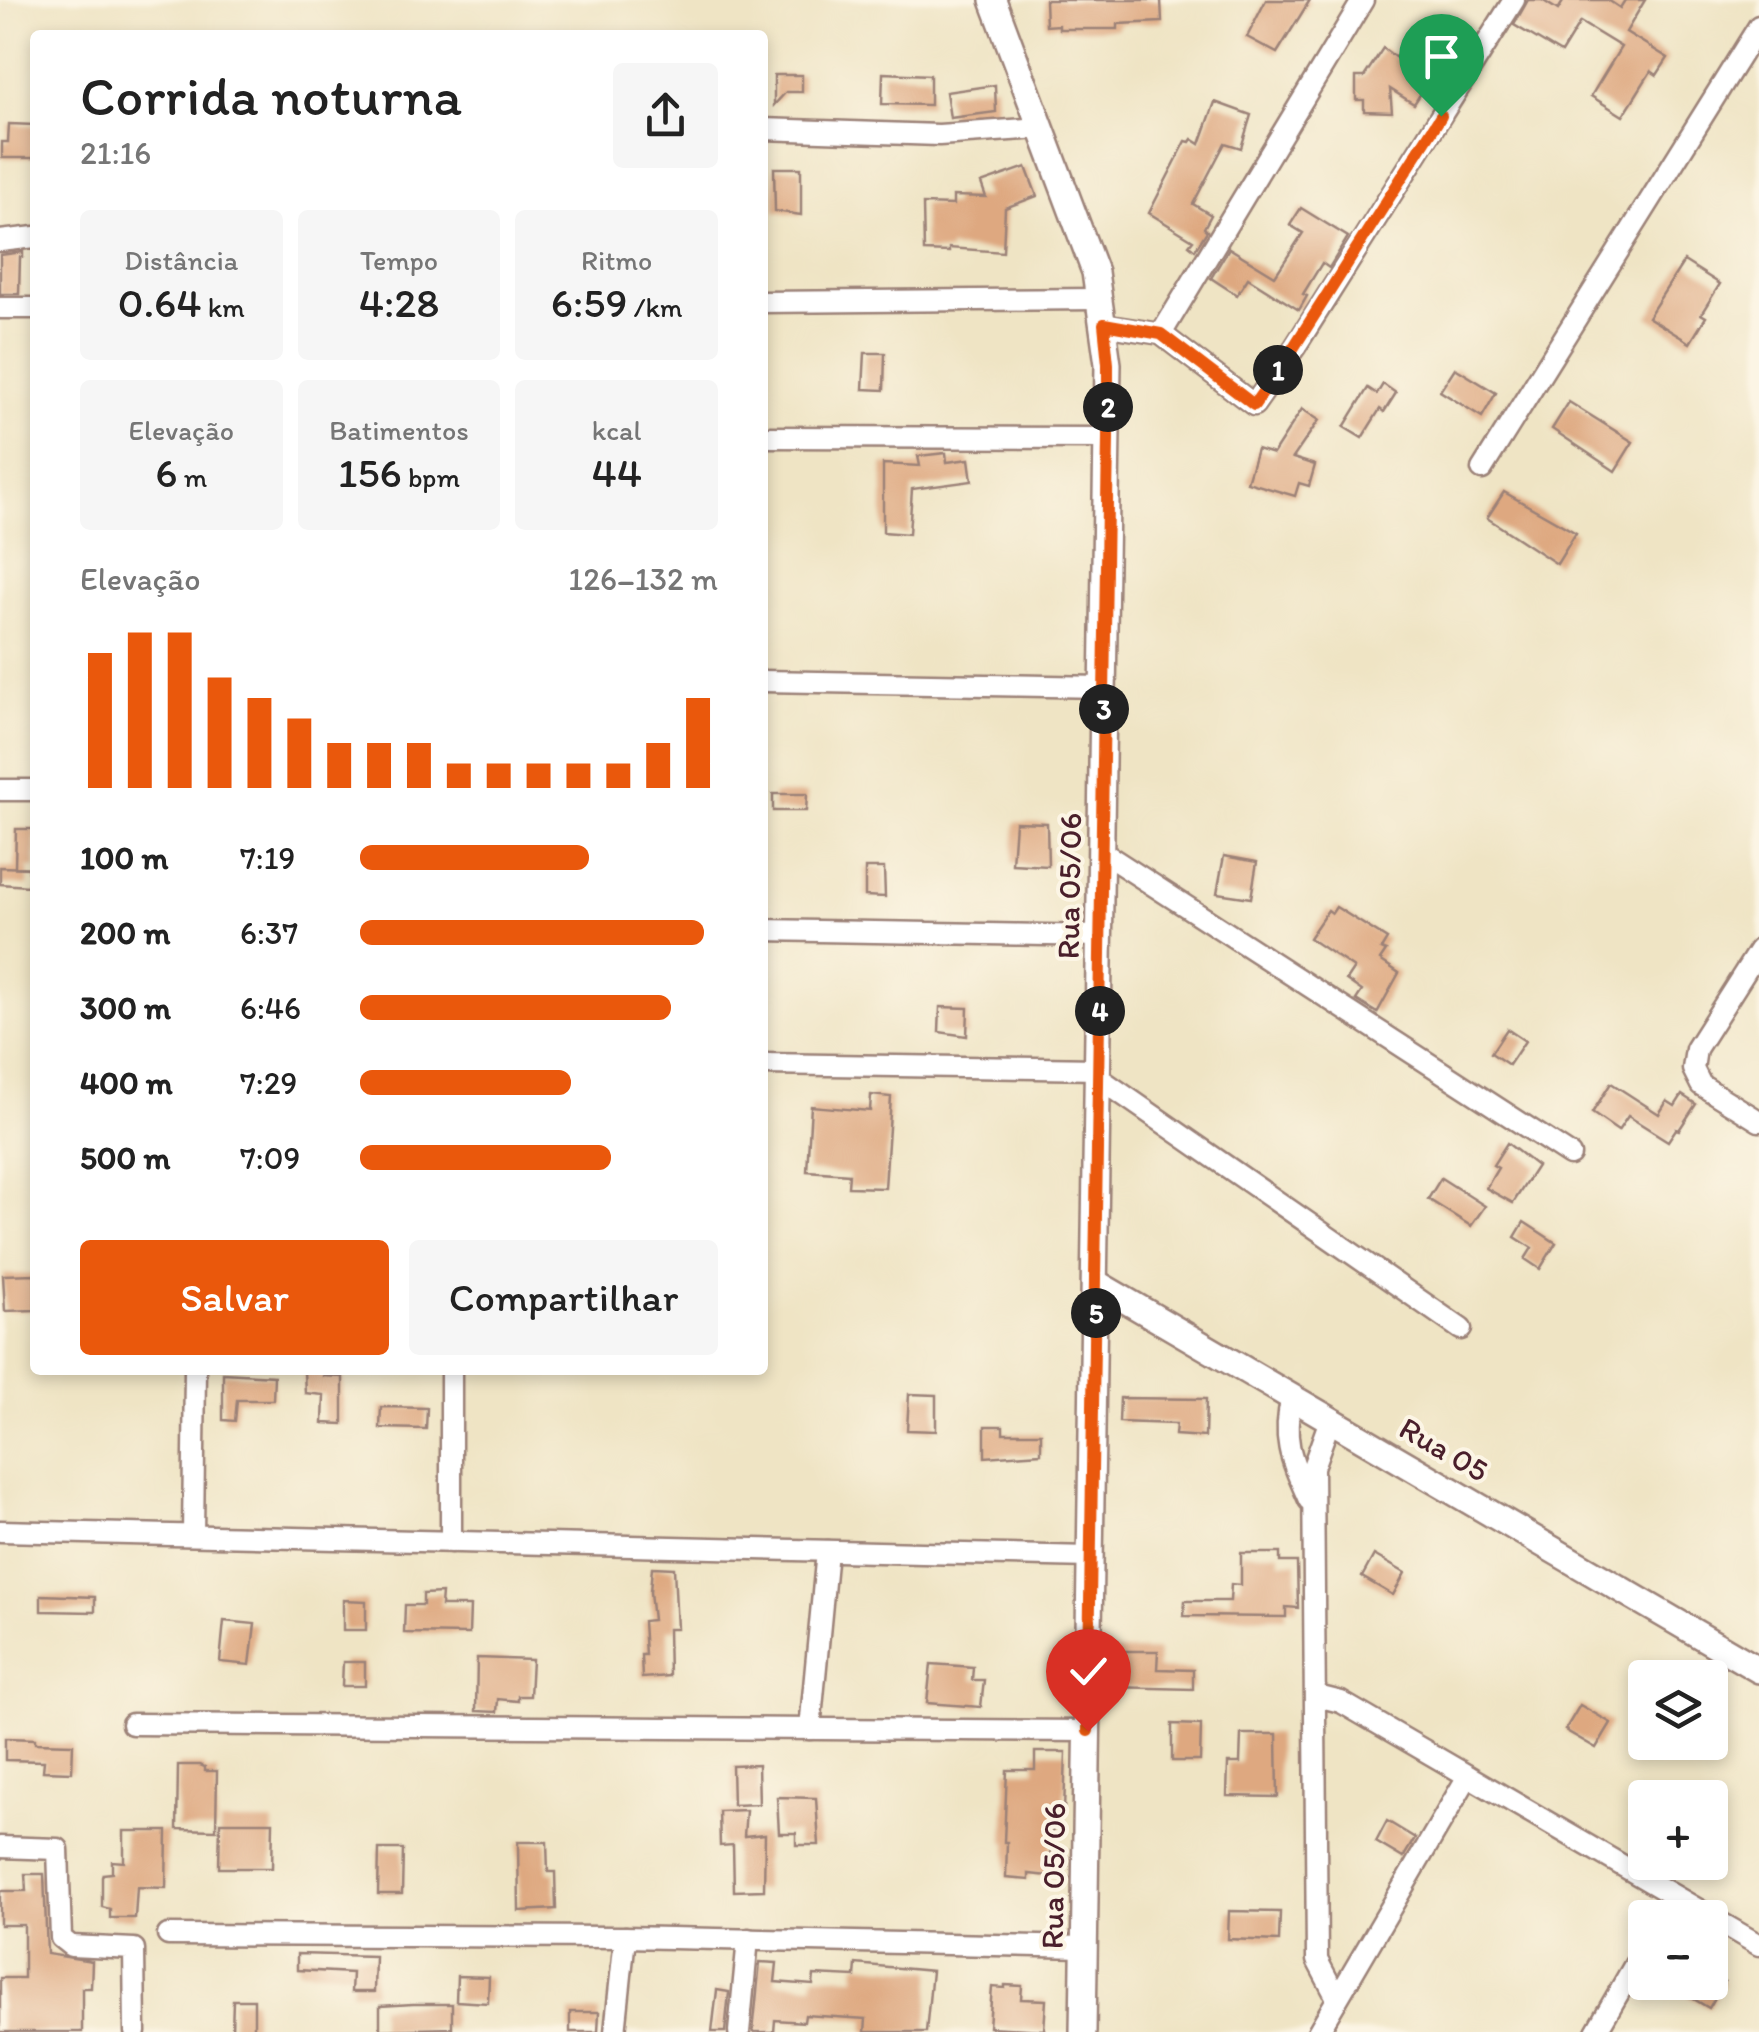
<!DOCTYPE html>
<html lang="pt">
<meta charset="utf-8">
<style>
:root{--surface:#fff;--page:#f6f6f6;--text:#222;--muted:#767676;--accent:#ea580c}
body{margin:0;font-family:Itim,sans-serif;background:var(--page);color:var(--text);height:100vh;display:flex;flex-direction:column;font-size:38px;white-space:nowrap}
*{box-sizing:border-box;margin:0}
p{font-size:32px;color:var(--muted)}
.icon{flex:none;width:55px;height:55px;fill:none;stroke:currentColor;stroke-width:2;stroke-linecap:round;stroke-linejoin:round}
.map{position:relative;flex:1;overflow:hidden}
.details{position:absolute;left:30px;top:30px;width:738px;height:1345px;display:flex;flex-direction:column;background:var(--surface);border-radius:10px;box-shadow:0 5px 15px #0003}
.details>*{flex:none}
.buttons{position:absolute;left:1628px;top:1660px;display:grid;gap:20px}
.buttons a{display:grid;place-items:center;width:100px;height:100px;border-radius:10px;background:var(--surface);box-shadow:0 5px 15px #0003;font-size:50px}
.pin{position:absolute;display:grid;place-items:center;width:85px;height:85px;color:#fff;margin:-102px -42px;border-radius:50% 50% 50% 0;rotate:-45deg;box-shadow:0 0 10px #0007}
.pin .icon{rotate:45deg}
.km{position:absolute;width:50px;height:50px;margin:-25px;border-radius:50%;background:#222;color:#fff;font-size:28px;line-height:50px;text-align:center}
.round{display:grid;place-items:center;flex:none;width:105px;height:105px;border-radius:10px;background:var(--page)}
.headline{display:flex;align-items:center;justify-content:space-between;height:170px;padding:0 50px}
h1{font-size:55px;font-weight:600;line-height:75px}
.figures{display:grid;grid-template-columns:repeat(3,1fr);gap:15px;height:170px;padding:10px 50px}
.figures div{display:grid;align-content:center;border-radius:10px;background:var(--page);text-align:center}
.figures b{font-size:42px;font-weight:600}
.figures small{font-size:28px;font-weight:400}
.figures p{font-size:28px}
.chart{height:280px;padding:20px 50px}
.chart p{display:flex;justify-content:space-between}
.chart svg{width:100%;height:180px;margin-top:10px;stroke:var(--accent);stroke-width:6}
.cta{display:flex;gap:20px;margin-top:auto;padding:20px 50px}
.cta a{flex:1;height:115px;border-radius:10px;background:var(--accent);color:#fff;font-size:40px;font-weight:600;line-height:115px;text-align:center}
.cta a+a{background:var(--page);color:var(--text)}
ul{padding:0 50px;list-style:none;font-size:32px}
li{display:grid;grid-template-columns:160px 120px 1fr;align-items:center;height:75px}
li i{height:25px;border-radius:12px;background:var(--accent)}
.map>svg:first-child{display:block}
.building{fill:#dea880}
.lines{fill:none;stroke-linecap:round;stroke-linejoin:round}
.minor-casing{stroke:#9c8278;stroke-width:25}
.tertiary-casing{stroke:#9c8278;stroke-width:30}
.minor{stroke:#fff;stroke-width:20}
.tertiary{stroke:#fff;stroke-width:25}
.route-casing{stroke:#fff;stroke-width:20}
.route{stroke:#ea580c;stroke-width:12}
.labels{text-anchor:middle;stroke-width:8;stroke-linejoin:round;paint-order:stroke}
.street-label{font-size:32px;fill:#4a1f2b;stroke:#fcf5e5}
</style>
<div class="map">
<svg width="1759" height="2032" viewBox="0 0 1759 2032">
<rect width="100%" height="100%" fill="#fcf5e5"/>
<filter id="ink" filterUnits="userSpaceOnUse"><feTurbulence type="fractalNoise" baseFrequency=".01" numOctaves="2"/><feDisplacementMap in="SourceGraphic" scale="20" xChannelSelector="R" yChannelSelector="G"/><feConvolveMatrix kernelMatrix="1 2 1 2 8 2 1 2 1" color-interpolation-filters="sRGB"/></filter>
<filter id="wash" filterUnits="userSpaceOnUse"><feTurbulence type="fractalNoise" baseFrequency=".0048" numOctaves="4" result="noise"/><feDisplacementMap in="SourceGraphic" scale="40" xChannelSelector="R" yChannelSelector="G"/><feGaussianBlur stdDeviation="2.25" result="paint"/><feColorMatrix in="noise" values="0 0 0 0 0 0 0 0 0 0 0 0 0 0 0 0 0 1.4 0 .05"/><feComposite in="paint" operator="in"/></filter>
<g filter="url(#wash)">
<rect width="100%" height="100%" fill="#efe4c4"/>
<g id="blocks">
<g class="building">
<path d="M1045,0H1161L1162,22L1118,24V29H1059V25L1046,26Z"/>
<path d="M1266,0H1310L1277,53L1247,37Z"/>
<path d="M1528,0H1542L1558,10L1564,0H1608L1620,8L1625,0H1645L1626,32L1668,58L1657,75L1651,71L1623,116L1591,96L1621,47L1580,22L1561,53L1514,25Z"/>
<path d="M1383,48L1428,82L1414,104L1390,89L1392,112L1364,111V100H1356V77H1364Z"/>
<path d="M883,73L930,75V105L882,104Z"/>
<path d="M774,75H802V92H786L774,105Z"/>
<path d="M995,85L996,112L950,118L946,92Z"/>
<path d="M1215,102L1251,115L1241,148L1225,143L1193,204L1211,215L1204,228L1207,231L1195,250L1189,245L1193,240L1149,213L1186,141L1190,142L1192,139L1200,144Z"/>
<path d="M9,124L35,125L34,158H2V142H8Z"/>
<path d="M1026,167L1037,196L1005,208L1003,252L949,248V252L924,251L923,204L953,205V196L986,197L981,183Z"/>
<path d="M774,168H801V215L775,211Z"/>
<path d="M1301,208L1348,237L1329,268L1322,263L1303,294L1307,296L1299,310L1248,278L1237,295L1211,278L1229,248L1275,276L1303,233L1290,225Z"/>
<path d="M23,252V257H20L19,294H0V255Z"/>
<path d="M1684,261L1720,284L1701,314L1706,317L1690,343L1648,317Z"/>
<path d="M865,353H885L884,390L863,389Z"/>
<path d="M1455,368L1496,393L1482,417L1440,391Z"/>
<path d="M1383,384L1396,393L1384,412L1380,409L1362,438L1344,427L1368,388L1377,394Z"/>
<path d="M1569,402L1633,442L1615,471L1552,429Z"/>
<path d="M1302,409L1319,420L1293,458L1315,465L1309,486L1299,483L1295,496L1247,482L1257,449L1273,454Z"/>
<path d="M946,453L947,462L969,459L972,481L912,489L909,534L883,532V464L920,466L918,456Z"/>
<path d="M1504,492L1576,533L1557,564L1487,518Z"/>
<path d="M773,794H807L806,811H773Z"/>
<path d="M1015,822L1047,823L1048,866L1012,864Z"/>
<path d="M16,829H35V868L15,867Z"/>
<path d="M1224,856L1257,862L1251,898L1217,893Z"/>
<path d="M0,867L29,868L28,886L0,884Z"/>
<path d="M865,868H884L885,897L865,896Z"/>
<path d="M1336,907L1387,939L1381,949L1386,951L1380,960L1399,973L1377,1013L1356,1000L1362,991L1346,980L1354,968L1309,938L1328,910L1332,913Z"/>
<path d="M940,1007L968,1008L967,1036L939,1032Z"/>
<path d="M1507,1029L1525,1041L1509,1065L1491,1053Z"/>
<path d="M1611,1083L1659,1114L1667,1101L1675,1106L1682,1095L1696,1104L1679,1130L1676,1129L1668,1141L1628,1116L1618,1131L1592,1113Z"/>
<path d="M871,1095L891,1097L885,1188L848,1187L849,1174L807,1171L811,1106L870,1111Z"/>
<path d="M1507,1143L1537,1166L1513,1203L1486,1188L1498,1168L1493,1165Z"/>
<path d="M1441,1178L1485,1206L1471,1226L1428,1199Z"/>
<path d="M1524,1222L1556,1243L1540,1269L1525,1259L1532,1248L1515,1237Z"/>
<path d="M35,1274V1310L5,1311L3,1275Z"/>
<path d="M304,1370H324V1376L343,1377V1424L323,1423L324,1395L305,1393Z"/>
<path d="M223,1373L274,1376L273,1400H237L235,1421L223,1420Z"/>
<path d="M909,1394L936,1395V1431L907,1430Z"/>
<path d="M1120,1398L1206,1399L1205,1437L1175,1435L1176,1424L1119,1422Z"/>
<path d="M381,1407L427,1408L426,1429L380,1428Z"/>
<path d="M985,1426H1003V1433H1041V1453L985,1457Z"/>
<path d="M1241,1553H1280V1562H1297L1298,1608L1286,1607V1617L1184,1616L1185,1601H1230L1231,1584L1241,1585Z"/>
<path d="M1374,1555L1405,1573L1393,1595L1362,1577Z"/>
<path d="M652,1567L674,1568L677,1629H668L669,1676L642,1678L641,1655H645L643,1621L653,1620L650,1592Z"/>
<path d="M442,1593L441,1606H470L469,1634L404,1633L405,1605H423V1594Z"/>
<path d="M41,1595L95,1597V1612L41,1611Z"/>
<path d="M343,1600L366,1601V1630H343Z"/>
<path d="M224,1621L255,1624L250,1665L220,1662Z"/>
<path d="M1111,1651H1158L1157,1669L1193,1670V1689L1111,1687Z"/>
<path d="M477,1658L532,1660L530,1696H518V1701L498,1699L497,1712L476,1711Z"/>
<path d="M343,1662H365V1686H342Z"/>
<path d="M931,1664L973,1667L972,1680H984L981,1707L927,1703Z"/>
<path d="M1580,1705L1611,1723L1596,1748L1565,1730Z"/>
<path d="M1172,1724L1201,1725L1200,1761H1172Z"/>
<path d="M1241,1734H1277L1278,1797L1227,1796L1228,1763H1240Z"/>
<path d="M5,1738L35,1739V1743L73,1744L72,1772L43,1771L44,1761L5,1760Z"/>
<path d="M1035,1752H1066L1064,1811H1061V1817L1054,1816L1048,1876L1029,1874V1880L1006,1878L1007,1842H1004L1007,1770H1035Z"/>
<path d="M178,1765H200L205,1767V1771H217L216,1830L177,1829Z"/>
<path d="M758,1765L759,1804L733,1805L732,1766Z"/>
<path d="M777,1797L816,1798L819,1845H796V1833H779Z"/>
<path d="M746,1810L744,1836L765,1834L764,1890L734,1891L733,1845L720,1846L719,1811Z"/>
<path d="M1387,1821L1415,1838L1403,1858L1376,1842Z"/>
<path d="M220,1822H273L272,1868H219Z"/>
<path d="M124,1831H167L166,1888L137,1887L135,1918H110V1909L102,1907V1877L103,1874L112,1873V1861L124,1862Z"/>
<path d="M518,1842H547L548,1872H555L556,1909L519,1911Z"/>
<path d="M379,1849H403L402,1894H378Z"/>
<path d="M25,1874H44L47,1954L92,1961L91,1988H82V2032H0V1978H24V1925H0V1891H26Z"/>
<path d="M1229,1911L1280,1912L1279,1941L1228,1939Z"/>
<path d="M297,1954L375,1956L374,1992H351L352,1973L297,1970Z"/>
<path d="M760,1962L777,1963L775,1982L813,1985L814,1975L855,1977L856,1964L932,1971L926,2032H865L866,2019L805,2015L804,2022L775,2020L774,2032H753Z"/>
<path d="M457,1976L489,1977L488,2003L456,2001Z"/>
<path d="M1665,1982H1724L1709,2008Z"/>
<path d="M1005,1985L1022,1986L1021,1999L1046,2000L1044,2030L989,2027L992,1987L1005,1988Z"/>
<path d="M717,1990L729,1992L725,2032H712Z"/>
<path d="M233,2000H254V2031H232Z"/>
<path d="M413,2004H452V2028L380,2030V2006Z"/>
<path d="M570,2012H599L598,2032H570Z"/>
</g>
</g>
</g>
<g filter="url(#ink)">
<use href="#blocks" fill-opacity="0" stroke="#9c8278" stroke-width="2.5"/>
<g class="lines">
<defs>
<g id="minor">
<path d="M762,129L939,135L1040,128"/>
<path d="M0,241L35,237"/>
<path d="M762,302L1099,299"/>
<path d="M0,308H35"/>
<path d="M1103,325L1161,334L1254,405L1295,347L1514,0"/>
<path d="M1161,334L1363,0"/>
<path d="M762,437L1108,438"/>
<path d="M1482,469L1759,26"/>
<path d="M762,681L1104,687"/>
<path d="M0,790H35"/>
<path d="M1102,852L1570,1155"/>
<path d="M762,930L1101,936"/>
<path d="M1759,950L1696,1049L1693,1069L1701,1085L1759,1121"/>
<path d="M762,1064L1099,1069"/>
<path d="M1099,1078L1461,1329"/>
<path d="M451,1370V1542"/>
<path d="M1292,1397C1281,1440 1292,1461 1309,1500"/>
<path d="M1330,1420L1313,1467L1317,1960L1337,1998"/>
<path d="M0,1531L1091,1557"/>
<path d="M193,1535L195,1370"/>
<path d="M1317,1696L1341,1702L1759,1945"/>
<path d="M132,1724L1088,1731"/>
<path d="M810,1729L827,1551"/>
<path d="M0,1847L58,1849L61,1938L71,1946L134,1949L135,2032"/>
<path d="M1662,1918L1674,1896"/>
<path d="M168,1935L625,1937L1084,1947"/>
<path d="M615,2032L625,1937"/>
<path d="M739,2032L748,1939"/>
<path d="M1318,2032L1468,1776"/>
<path d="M1596,2032L1645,1947"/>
</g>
<g id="tertiary">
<path d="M993,0L1095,272L1108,364L1083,2032"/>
<path d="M1096,1283L1759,1670"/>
</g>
</defs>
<use href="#minor" class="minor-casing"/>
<use href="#tertiary" class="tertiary-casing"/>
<use href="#minor" class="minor"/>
<use href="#tertiary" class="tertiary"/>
</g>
</g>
<g class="lines" filter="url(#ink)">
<defs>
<path id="route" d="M1088,1731L1108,438V364L1104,324L1161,334L1254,405L1294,347L1441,116"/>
</defs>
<use href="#route" class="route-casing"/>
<use href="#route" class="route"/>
</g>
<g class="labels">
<g class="street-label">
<text transform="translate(1069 886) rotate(-89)" y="11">Rua 05/06</text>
<text transform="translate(1444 1449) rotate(30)" y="11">Rua 05</text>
<text transform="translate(1053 1876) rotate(-89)" y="11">Rua 05/06</text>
</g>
</g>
</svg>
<div class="buttons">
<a><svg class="icon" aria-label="layers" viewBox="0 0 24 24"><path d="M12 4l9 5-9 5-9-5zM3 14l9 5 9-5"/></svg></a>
<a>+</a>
<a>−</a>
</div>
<div class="pin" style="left:1441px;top:116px;background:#1e9e55"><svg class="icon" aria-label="arrive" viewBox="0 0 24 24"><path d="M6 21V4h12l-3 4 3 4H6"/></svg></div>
<div class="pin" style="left:1088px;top:1731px;background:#d93025"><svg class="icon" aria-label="check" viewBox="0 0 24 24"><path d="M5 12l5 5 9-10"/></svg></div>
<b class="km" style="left:1278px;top:370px">1</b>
<b class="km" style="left:1108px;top:407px">2</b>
<b class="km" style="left:1104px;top:709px">3</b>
<b class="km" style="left:1100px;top:1011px">4</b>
<b class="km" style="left:1096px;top:1313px">5</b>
<section class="details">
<div class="headline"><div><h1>Corrida noturna</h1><p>21:16</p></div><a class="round"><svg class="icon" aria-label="share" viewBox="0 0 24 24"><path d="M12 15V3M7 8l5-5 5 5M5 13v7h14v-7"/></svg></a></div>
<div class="figures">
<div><p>Distância</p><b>0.64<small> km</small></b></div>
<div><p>Tempo</p><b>4:28</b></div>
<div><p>Ritmo</p><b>6:59<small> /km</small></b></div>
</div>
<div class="figures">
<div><p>Elevação</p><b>6<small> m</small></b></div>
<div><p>Batimentos</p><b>156<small> bpm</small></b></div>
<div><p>kcal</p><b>44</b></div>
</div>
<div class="chart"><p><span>Elevação</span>126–132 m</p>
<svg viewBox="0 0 160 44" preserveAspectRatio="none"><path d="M5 44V11M15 44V6M25 44V6M35 44V17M45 44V22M55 44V27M65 44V33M75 44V33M85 44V33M95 44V38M105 44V38M115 44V38M125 44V38M135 44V38M145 44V33M155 44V22"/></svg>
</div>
<ul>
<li><b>100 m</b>7:19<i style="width:64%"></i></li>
<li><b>200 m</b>6:37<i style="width:96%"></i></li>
<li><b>300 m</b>6:46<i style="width:87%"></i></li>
<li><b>400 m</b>7:29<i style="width:59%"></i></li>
<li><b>500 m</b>7:09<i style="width:70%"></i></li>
</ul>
<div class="cta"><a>Salvar</a><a>Compartilhar</a></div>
</section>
</div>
